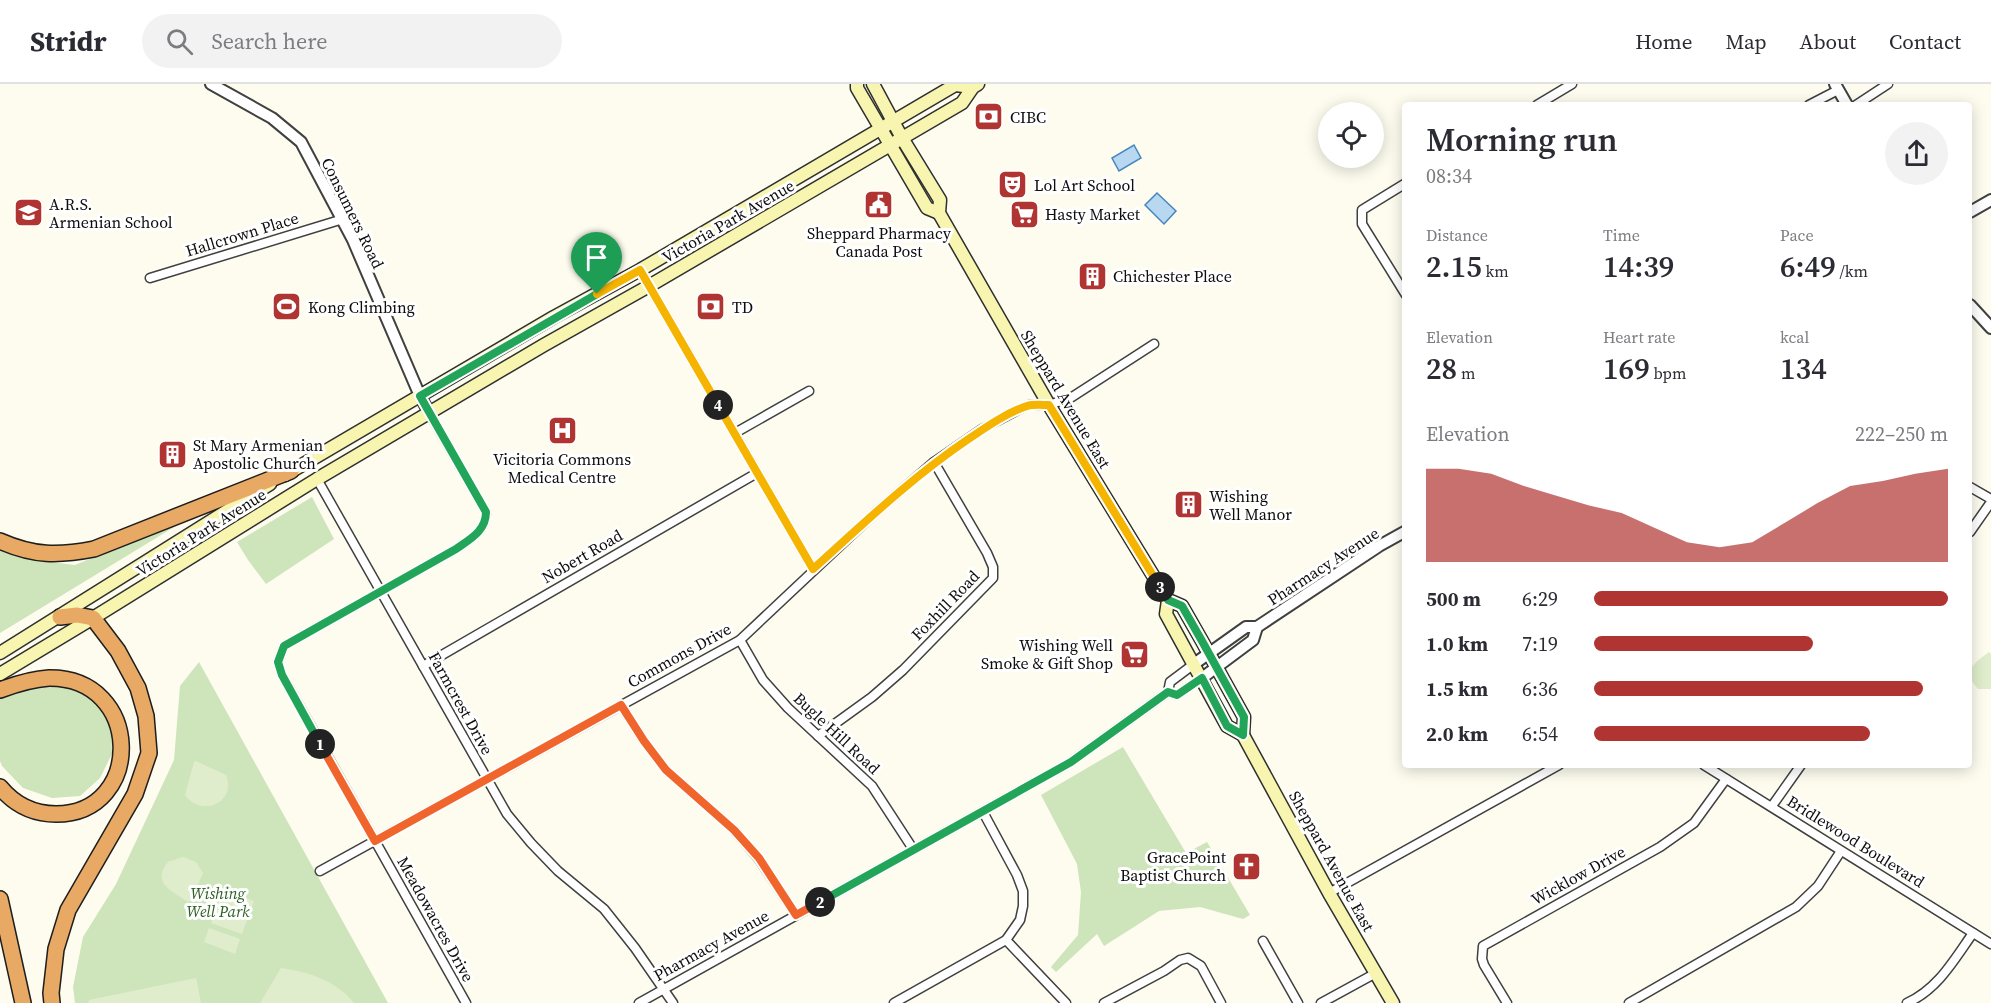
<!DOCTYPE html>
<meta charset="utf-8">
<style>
:root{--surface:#fff;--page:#f2f2f3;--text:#2b2b33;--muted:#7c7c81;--line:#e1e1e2;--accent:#b03532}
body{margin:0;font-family:"Source Serif 4",serif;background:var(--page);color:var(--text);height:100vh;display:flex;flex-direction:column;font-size:22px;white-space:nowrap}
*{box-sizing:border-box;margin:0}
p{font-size:20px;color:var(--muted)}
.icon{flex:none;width:33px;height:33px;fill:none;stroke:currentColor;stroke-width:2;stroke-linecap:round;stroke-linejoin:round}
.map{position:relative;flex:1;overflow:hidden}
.sheet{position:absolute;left:1402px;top:18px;width:570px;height:666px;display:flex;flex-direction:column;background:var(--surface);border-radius:6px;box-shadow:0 3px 15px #0003}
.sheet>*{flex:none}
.fabs{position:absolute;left:1318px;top:18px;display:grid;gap:12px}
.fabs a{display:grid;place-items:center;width:66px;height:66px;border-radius:50%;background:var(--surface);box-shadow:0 3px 15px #0003;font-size:30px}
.pin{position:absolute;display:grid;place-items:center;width:51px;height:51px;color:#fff;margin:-62px -26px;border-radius:50% 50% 50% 0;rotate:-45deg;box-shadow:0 0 6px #0007}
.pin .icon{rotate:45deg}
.km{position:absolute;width:30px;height:30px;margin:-15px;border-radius:50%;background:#222;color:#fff;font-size:16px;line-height:30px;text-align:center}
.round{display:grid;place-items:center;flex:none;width:63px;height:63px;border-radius:32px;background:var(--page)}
.headline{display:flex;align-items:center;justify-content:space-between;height:102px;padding:0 24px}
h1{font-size:33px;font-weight:600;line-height:45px}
.stats{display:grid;grid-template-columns:repeat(3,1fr);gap:9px;height:102px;padding:6px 24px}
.stats div{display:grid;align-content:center}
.stats b{font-size:30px;font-weight:600}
.stats small{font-size:16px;font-weight:400}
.stats p{font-size:16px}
.chart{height:168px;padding:12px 24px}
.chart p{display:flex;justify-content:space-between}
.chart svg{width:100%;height:108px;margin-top:6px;fill:var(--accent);opacity:.7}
ul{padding:0 24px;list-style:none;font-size:20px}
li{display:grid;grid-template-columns:96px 72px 1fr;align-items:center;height:45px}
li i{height:15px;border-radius:8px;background:var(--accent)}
header{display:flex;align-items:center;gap:36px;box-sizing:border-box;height:84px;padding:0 30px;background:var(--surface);border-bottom:2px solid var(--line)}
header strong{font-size:28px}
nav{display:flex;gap:33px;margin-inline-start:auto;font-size:21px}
.search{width:420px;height:54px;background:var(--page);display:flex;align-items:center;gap:15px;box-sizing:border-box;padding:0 21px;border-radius:33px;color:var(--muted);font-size:22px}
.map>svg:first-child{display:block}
.green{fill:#cee5bc}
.pitch{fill:#dfedcc}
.water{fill:#b8d7f0;stroke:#4687c0;stroke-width:1.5}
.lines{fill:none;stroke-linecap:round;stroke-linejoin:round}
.minor-casing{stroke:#404040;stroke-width:11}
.tertiary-casing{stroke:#404040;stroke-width:14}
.secondary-casing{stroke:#2f2f2f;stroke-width:15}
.motorway-casing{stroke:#1e1e1e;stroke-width:18}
.minor{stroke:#fff;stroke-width:8}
.tertiary{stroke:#fff;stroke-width:10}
.secondary{stroke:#f7f5b0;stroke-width:12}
.motorway{stroke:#e7a964;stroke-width:15}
.split-1-casing{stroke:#fff;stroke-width:12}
.split-2-casing{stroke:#fff;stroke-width:12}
.split-3-casing{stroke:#fff;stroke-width:12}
.split-4-casing{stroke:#fff;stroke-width:12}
.split-5-casing{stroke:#fff;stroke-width:12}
.split-1{stroke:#22a559;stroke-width:8}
.split-2{stroke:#f0652b;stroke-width:8}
.split-3{stroke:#22a559;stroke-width:8}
.split-4{stroke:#f5b400;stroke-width:8}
.split-5{stroke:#f5b400;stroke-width:8}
.labels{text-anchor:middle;stroke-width:6;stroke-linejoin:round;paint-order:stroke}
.poi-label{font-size:16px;fill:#0d0d0d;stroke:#fff;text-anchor:start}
.street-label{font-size:16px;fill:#0d0d0d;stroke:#fff}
.park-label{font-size:16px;font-style:italic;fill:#2c5f24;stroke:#fff}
</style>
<header>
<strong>Stridr</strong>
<div class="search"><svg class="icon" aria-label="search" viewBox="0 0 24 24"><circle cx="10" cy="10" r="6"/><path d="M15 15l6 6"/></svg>Search here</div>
<nav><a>Home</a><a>Map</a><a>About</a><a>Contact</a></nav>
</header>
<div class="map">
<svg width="1991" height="919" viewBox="0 0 1991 919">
<rect width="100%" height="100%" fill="#fdfcef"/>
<g class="green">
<path d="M312,413L334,455L266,500L248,476L237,458Z"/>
<path d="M189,434L0,549V465L42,477L75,481Z"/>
<path d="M199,578L388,919H75L73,903L83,853L116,800L174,676L180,602Z"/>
<path d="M68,600L96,612L111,635L112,670L100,694L80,712L52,714L23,704L2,682L0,677V615L31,601Z"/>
<path d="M1123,663L1186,769L1207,758L1250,831L1243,835L1200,823L1159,827L1104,862L1097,850L1056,888L1051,883L1078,851L1081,808L1077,780L1041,711Z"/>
</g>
<g class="pitch">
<path d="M1989,568L1991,570V605H1978C1962,587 1973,580 1989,568Z"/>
<path d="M196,677L226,691C237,719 201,734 185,711L194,678Z"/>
<path d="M183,773L196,778L203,789L191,817L188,818C172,807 151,799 168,778Z"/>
<path d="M223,806L254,817L249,831L218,820Z"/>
<path d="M216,825L247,836L242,850L211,839Z"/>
<path d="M209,844L240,855L235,870L204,858Z"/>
<path d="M281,884C309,888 335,896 354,919H260Z"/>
<path d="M196,894L201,919H88L89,916Z"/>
</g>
<g class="water">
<path d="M1134,61L1141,74L1119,87L1112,74Z"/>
<path d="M1157,109L1176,127L1164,140L1145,121Z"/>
</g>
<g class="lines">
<defs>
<g id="minor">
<path d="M1537,21L1572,0"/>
<path d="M1809,21L1838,6"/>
<path d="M1856,21L1888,0"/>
<path d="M1406,99L1362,126V140L1406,211"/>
<path d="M640,186L813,485"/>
<path d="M150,194L343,135"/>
<path d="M430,330L486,428C486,447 470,455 456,465L284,562L278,578L282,591L466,919"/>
<path d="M735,349L809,307"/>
<path d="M317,395L507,730L531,759L558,787L604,825L635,864L673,919"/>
<path d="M1970,403L1991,415"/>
<path d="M1970,448L1991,418"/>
<path d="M740,556L763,596L788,624L872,702L913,765"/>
<path d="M423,582L757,389"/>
<path d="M1168,608L1177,611L1202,594"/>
<path d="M621,621L644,657L666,686L734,746L759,775L796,831"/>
<path d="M818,652L872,613L903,586L993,494V483L987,469L934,378"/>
<path d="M1704,681L1991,860"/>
<path d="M1772,722L1801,681"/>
<path d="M320,787L740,556L875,429L934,378L982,345L1020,325L1029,321H1049L1072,313L1154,260"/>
<path d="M1329,809L1559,681"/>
<path d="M1006,856L1066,919"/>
<path d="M1263,857L1298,919"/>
<path d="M639,919L1071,678L1168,608L1170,598L1194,580"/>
<path d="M894,919L1006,856L1020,836L1023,822V807L1017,791L983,728"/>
<path d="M1104,919L1164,887L1180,876L1188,874L1201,882L1221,919"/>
<path d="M1321,919L1376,889"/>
<path d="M1507,919L1484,881L1482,875L1483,862L1660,763L1694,739L1726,695"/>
<path d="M1629,919L1796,823L1818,802L1841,767"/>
<path d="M1907,919C1938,905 1954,876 1973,849"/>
</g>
<g id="tertiary">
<path d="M211,0L272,34L301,58L353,156L420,312L430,330"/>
<path d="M1835,0L1847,21"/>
<path d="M1970,128L1991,116"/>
<path d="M1970,221L1991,244"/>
<path d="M1194,580L1246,543H1257L1379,462L1406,447"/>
<path d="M1202,594L1253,556L1257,543"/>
</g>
<g id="secondary">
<path d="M857,0V4L927,124L939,129"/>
<path d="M873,0L902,54L940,116L939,129L1049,321L1168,516L1182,522L1202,557L1244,633L1243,651"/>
<path d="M285,391L554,233L640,186L955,1L973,3"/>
<path d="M1168,516L1166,530L1227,642L1243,651L1329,809L1393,919"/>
<path d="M0,569L270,400"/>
<path d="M0,590L93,534L317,395L544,261L649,202L962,19L973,3L978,0"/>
</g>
<g id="motorway">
<path d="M0,457C34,472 58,472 94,465L291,387"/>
<path d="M0,606C16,600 32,595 49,594C143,593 145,730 56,730C33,730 14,720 0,703"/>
<path d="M0,815L23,919"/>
<path d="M52,919L51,909L56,865L68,826L135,710L149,669L146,632L138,604L118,567L93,534L77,531L60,533"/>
</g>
</defs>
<use href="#minor" class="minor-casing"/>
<use href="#tertiary" class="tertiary-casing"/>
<use href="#secondary" class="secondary-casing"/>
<use href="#motorway" class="motorway-casing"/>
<use href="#minor" class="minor"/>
<use href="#tertiary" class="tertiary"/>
<use href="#secondary" class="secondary"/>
<use href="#motorway" class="motorway"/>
</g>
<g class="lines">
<defs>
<path id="split-1" d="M320,660L282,591L278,578L284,562L456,465C470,455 486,447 486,428L420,312L597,210"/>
<path id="split-2" d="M320,660L375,757L621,621L644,657L666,686L734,746L759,774L796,831L820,818"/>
<path id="split-3" d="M820,818L1071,678L1168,608L1177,611L1202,594L1227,642L1243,651L1244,633L1202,557L1182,522L1168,516L1160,503"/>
<path id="split-4" d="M718,321L813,485C863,440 911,394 967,356C985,344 1006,329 1027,322C1033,320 1042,321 1049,321L1160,503"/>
<path id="split-5" d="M597,210L640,186L718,321"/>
</defs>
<use href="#split-1" class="split-1-casing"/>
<use href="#split-2" class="split-2-casing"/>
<use href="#split-3" class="split-3-casing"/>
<use href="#split-4" class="split-4-casing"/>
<use href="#split-5" class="split-5-casing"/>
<use href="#split-1" class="split-1"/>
<use href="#split-2" class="split-2"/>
<use href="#split-3" class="split-3"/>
<use href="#split-4" class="split-4"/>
<use href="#split-5" class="split-5"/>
</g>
<defs>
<symbol id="bank-square" viewBox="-11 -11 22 22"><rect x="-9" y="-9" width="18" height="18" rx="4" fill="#b03532" stroke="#fff"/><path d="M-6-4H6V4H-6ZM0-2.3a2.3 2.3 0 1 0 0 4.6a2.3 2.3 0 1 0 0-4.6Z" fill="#fff"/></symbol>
<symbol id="theatre-square" viewBox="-11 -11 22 22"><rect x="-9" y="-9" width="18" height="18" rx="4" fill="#b03532" stroke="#fff"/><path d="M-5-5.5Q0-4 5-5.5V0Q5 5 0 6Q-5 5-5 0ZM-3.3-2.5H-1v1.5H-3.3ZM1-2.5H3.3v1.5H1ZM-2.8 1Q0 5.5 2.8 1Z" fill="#fff"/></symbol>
<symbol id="civic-square" viewBox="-11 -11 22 22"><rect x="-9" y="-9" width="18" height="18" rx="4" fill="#b03532" stroke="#fff"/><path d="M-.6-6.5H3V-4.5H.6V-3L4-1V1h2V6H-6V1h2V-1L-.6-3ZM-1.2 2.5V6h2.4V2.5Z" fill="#fff"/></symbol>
<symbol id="school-square" viewBox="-11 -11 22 22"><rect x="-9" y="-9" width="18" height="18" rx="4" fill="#b03532" stroke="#fff"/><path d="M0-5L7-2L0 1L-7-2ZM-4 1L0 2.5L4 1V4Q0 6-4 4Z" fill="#fff"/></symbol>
<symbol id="supermarket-square" viewBox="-11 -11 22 22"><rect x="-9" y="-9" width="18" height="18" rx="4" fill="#b03532" stroke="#fff"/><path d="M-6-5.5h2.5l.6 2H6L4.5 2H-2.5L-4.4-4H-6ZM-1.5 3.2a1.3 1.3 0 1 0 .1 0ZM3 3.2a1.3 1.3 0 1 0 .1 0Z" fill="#fff"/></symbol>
<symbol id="building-square" viewBox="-11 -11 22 22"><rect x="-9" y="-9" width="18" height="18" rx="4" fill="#b03532" stroke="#fff"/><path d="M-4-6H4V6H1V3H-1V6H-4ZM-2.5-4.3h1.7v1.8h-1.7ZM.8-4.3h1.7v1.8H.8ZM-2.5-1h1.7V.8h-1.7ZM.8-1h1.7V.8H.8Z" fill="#fff"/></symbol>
<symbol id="stadium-square" viewBox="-11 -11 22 22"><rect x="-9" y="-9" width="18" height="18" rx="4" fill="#b03532" stroke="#fff"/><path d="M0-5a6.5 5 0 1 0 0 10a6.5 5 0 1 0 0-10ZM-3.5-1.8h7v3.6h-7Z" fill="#fff"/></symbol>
<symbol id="hospital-square" viewBox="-11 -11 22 22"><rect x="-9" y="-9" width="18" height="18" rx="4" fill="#b03532" stroke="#fff"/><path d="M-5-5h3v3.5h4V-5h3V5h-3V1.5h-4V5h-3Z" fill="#fff"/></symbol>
<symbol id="church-square" viewBox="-11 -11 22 22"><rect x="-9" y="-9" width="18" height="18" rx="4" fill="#b03532" stroke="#fff"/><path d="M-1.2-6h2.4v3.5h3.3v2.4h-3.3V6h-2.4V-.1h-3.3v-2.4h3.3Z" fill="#fff"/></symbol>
</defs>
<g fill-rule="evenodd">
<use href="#bank-square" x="972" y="16" width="33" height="33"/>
<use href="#theatre-square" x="996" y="84" width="33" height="33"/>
<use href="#civic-square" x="862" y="104" width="33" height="33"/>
<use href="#school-square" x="12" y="112" width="33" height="33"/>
<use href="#supermarket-square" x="1008" y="114" width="33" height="33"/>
<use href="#building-square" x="1076" y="176" width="33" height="33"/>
<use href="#stadium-square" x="270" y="206" width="33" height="33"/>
<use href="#bank-square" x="694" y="206" width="33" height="33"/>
<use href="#hospital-square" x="546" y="330" width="33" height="33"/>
<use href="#building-square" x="156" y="354" width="33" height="33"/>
<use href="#building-square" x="1172" y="404" width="33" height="33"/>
<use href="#supermarket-square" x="1118" y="554" width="33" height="33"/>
<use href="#church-square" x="1230" y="766" width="33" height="33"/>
</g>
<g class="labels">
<g class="poi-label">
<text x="1010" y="39">CIBC</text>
<text x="1034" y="107">Lol Art School</text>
<text x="49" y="126">A.R.S.<tspan x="49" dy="18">Armenian School</tspan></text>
<text x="1045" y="136">Hasty Market</text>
<text x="879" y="155" text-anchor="middle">Sheppard Pharmacy<tspan x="879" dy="18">Canada Post</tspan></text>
<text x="1113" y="198">Chichester Place</text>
<text x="308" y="229">Kong Climbing</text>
<text x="732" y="229">TD</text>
<text x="193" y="367">St Mary Armenian<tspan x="193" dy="18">Apostolic Church</tspan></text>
<text x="562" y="381" text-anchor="middle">Vicitoria Commons<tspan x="562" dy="18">Medical Centre</tspan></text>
<text x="1209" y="418">Wishing<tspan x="1209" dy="18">Well Manor</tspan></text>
<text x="1113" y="567" text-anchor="end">Wishing Well<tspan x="1113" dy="18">Smoke &amp; Gift Shop</tspan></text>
<text x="1226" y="779" text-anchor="end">GracePoint<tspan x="1226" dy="18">Baptist Church</tspan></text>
</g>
<g class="street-label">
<text transform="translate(353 129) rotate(64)" y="6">Consumers Road</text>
<text transform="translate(728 137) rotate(-30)" y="6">Victoria Park Avenue</text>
<text transform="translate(242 150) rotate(-17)" y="6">Hallcrown Place</text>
<text transform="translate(1066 315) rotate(59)" y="6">Sheppard Avenue East</text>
<text transform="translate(201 448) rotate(-32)" y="6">Victoria Park Avenue</text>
<text transform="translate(582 472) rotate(-30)" y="6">Nobert Road</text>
<text transform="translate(1323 482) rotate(-33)" y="6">Pharmacy Avenue</text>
<text transform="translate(945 521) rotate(-46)" y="6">Foxhill Road</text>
<text transform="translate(679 571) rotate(-29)" y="6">Commons Drive</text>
<text transform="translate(461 619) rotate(61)" y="6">Farmcrest Drive</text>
<text transform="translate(837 649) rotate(43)" y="6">Bugle Hill Road</text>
<text transform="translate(1856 757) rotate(32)" y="6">Bridlewood Boulevard</text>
<text transform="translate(1332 777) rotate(61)" y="6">Sheppard Avenue East</text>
<text transform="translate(1578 791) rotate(-29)" y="6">Wicklow Drive</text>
<text transform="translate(436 835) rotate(61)" y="6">Meadowacres Drive</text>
<text transform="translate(711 861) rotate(-29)" y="6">Pharmacy Avenue</text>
</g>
<g class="park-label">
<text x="218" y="815">Wishing<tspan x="218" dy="18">Well Park</tspan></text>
</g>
</g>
</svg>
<div class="fabs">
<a><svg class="icon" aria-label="locate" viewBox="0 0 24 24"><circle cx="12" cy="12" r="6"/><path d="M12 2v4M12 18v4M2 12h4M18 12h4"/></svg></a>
</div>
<div class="pin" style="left:597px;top:210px;background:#1e9e55"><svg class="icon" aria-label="arrive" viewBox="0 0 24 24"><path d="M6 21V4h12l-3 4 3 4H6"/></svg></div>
<b class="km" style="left:320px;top:660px">1</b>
<b class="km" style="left:820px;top:818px">2</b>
<b class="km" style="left:1160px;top:503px">3</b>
<b class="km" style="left:718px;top:321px">4</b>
<section class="sheet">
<div class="headline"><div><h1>Morning run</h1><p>08:34</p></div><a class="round"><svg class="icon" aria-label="share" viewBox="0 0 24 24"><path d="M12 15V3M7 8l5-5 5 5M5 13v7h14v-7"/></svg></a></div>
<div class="stats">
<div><p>Distance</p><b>2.15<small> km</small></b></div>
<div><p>Time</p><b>14:39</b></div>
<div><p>Pace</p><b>6:49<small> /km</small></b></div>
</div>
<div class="stats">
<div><p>Elevation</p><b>28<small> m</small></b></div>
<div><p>Heart rate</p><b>169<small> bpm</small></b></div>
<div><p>kcal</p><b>134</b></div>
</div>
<div class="chart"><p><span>Elevation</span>222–250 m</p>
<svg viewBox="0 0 160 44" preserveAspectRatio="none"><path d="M0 44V6L10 6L20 8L30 13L40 17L50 21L60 24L70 30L80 36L90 38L100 36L110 28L120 20L130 13L140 11L150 8L160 6V44z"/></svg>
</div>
<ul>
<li><b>500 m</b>6:29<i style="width:100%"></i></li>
<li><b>1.0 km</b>7:19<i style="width:62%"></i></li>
<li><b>1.5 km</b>6:36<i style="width:93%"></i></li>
<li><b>2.0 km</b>6:54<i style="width:78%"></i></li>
</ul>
</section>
</div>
